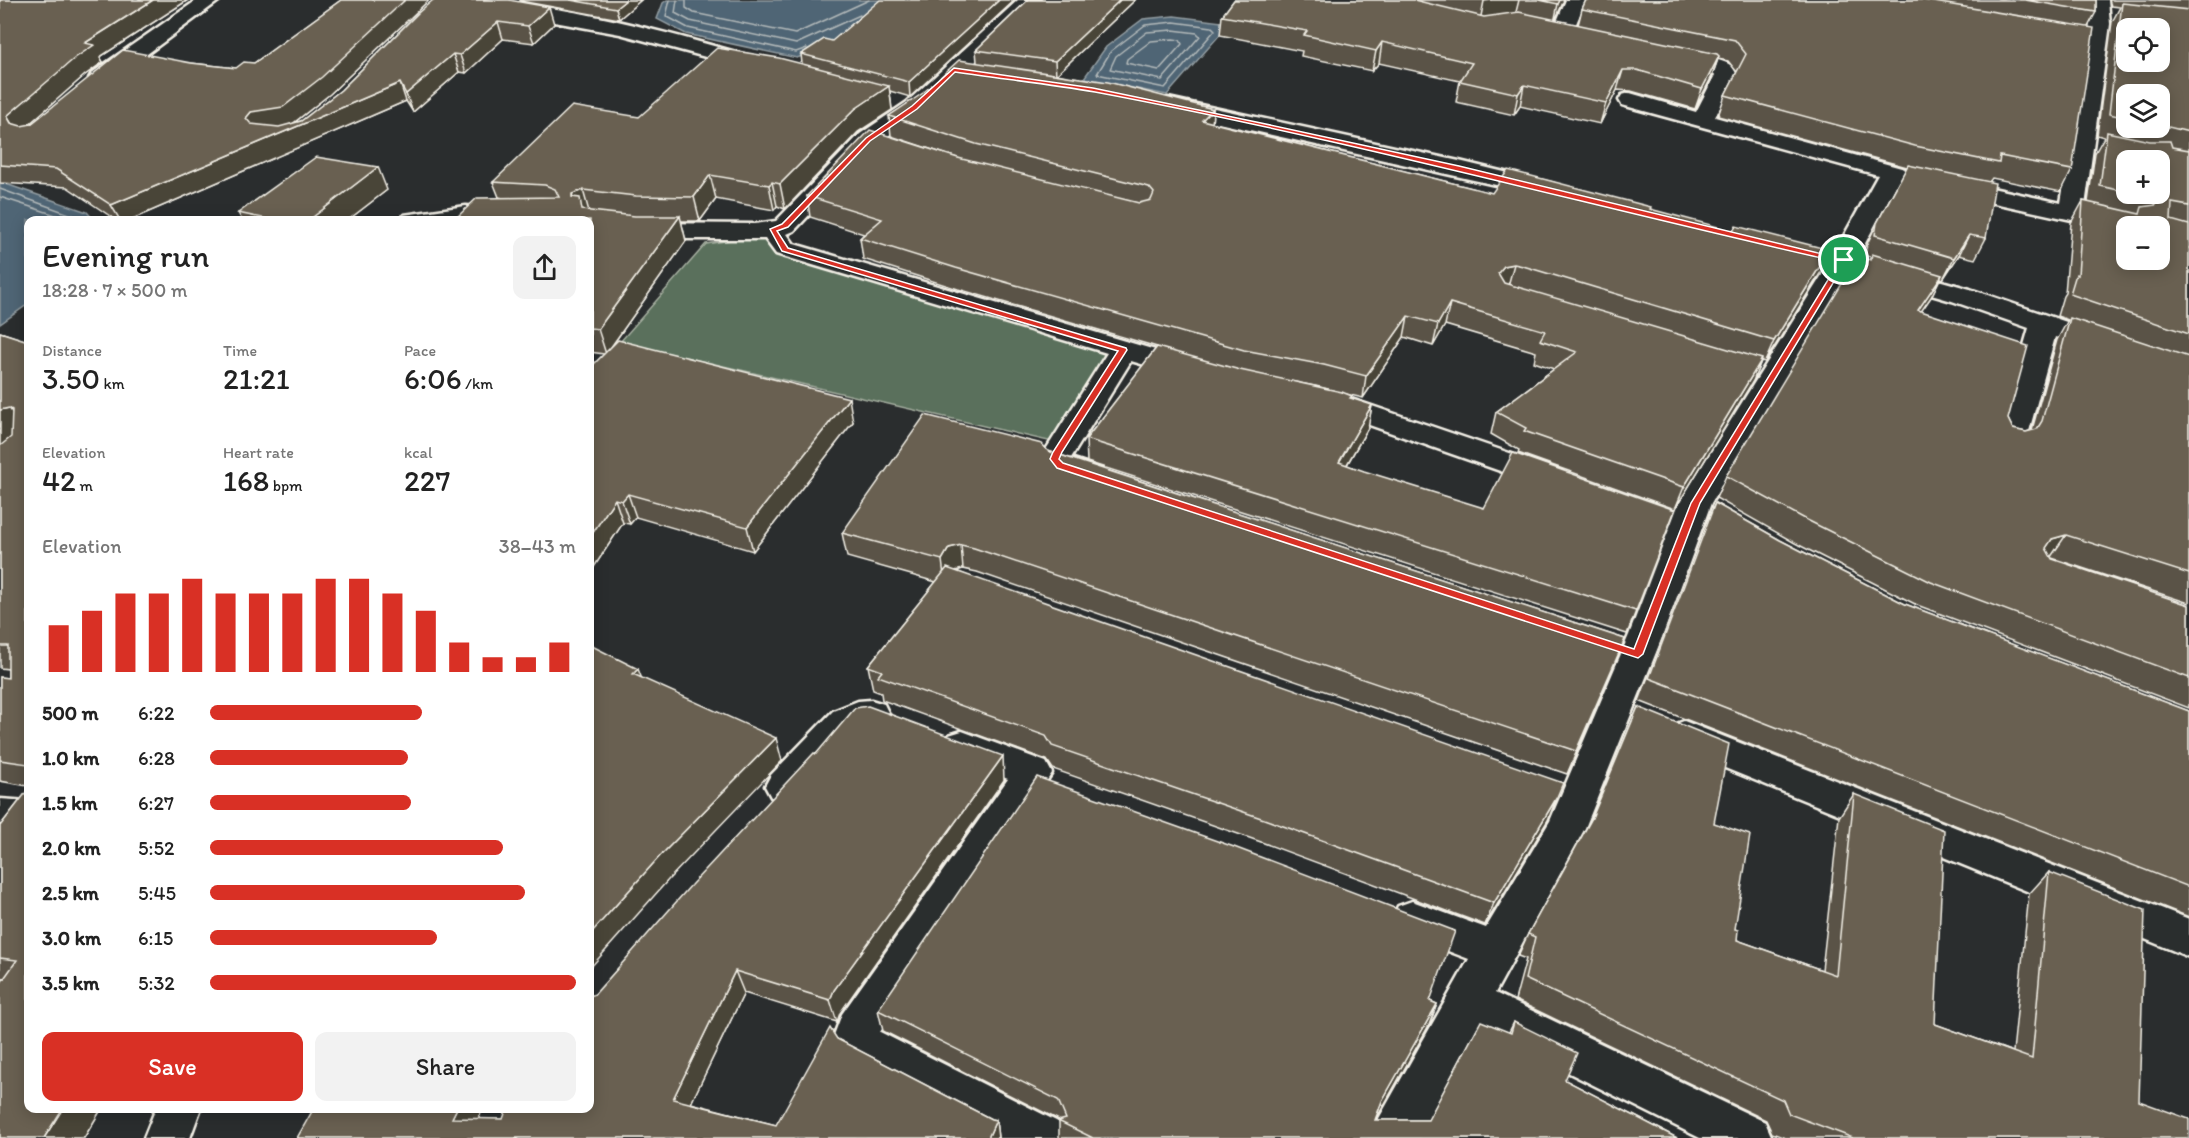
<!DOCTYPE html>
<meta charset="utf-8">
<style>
:root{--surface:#fff;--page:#f2f2f2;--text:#222;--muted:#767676;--accent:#d93025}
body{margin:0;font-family:Itim,sans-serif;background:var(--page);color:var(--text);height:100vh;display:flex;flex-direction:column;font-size:22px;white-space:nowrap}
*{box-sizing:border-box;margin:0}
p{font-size:20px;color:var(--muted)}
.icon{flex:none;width:33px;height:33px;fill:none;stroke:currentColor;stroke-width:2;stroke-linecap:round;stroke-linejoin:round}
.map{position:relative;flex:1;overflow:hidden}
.details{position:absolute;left:24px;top:216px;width:570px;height:897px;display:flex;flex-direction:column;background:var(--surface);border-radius:12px;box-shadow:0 3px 15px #0003}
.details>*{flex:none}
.controls{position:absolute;left:2116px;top:18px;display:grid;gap:12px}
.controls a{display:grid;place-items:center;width:54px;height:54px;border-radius:12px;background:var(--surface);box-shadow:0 3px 15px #0003;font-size:30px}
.pin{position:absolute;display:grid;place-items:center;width:51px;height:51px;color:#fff;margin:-26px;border:3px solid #fff;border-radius:50%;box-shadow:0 2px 6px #0007}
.round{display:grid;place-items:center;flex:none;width:63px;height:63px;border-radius:12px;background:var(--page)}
.overview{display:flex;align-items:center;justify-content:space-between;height:102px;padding:0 18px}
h1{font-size:33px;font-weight:600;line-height:45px}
.metrics{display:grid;grid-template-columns:repeat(3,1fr);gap:9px;height:102px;padding:6px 18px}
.metrics div{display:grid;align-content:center}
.metrics b{font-size:30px;font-weight:600}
.metrics small{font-size:16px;font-weight:400}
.metrics p{font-size:16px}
.chart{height:168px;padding:12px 18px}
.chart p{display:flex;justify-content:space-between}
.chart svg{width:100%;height:108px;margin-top:6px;stroke:var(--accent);stroke-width:6}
.button{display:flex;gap:12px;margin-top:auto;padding:12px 18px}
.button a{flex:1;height:69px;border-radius:12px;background:var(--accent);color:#fff;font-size:24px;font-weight:600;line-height:69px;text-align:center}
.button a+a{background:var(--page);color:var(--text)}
ul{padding:0 18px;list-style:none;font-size:20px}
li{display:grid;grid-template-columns:96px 72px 1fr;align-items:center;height:45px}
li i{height:15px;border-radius:8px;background:var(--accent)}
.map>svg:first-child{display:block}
.green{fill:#5a705c;stroke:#a7b0a2;stroke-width:1.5}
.water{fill:#506574;stroke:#929da2;stroke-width:1.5}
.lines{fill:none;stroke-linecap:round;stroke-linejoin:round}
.shore{stroke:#b2b9ba;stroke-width:1.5}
.minor-casing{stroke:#f4f1e8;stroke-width:5}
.minor{fill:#2a2d2e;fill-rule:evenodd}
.wall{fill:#5a5346;stroke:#f4f1e8;stroke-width:1.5;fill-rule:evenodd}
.shaded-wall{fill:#4a4439;stroke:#f4f1e8;stroke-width:1.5}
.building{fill:#696151;stroke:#f4f1e8;stroke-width:1.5;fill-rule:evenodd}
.route{fill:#d93025;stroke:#fff;stroke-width:1.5;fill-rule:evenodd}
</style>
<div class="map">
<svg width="2189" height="1138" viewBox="0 0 2189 1138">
<rect width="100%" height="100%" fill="#2a2d2e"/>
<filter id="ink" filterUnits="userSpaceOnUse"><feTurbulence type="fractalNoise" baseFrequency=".0167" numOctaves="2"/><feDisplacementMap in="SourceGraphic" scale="12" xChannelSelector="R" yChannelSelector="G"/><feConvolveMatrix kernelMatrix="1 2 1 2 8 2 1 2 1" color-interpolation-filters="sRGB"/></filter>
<g filter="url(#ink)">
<path class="green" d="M763,235L775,252L1116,342L1057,443L620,342L706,244Z"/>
<g class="water">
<path d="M667,0H904L828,46L797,58L686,34L657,19L663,3Z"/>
<path d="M1174,16L1230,23L1167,95L1084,78L1106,47L1143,19Z"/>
<path d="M0,182L87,212L94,220H28V304L0,324Z"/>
</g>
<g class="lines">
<g class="shore">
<path d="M670,0L666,16L688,28L796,52L807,48"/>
<path d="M677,0L675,13L690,21L796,44L860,15"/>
<path d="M686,0V8L694,13L795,34L869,0"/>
<path d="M1174,22L1212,27L1215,30L1165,88L1097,74L1111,51L1145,25Z"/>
<path d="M1173,30L1197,33L1200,36L1162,80L1110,69L1116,56L1147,32Z"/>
<path d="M1173,39L1180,40L1182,44L1159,70L1126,63L1127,59L1151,41Z"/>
<path d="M0,189L86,220"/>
<path d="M0,197L71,220"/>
</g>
<defs>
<g id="minor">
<path d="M197,0H220L108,83L100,85L92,83L89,78L92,73Z"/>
<path d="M456,0C560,0 662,32 762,59L765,64L762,69L754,70L620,34L466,6L459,4Z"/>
<path d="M1018,0H1040L923,112L876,144L794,231L787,234L794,244L1203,364L1207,370L1203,376L1193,379L1131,361L1071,458L1101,468L1105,475L1101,482L1090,485L1049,473L1040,459L1107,353L776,254L765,239H642L590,232V220H581L590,217L642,223L755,224L776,221L860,134L907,102Z"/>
<path d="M1566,0H1586L1572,33L1569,37L1562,39L1555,37L1552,33Z"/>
<path d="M2088,0H2108L2110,24L2084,213L2081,218L2072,220L1898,182L1848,275L1711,503L1663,635L1585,828L1495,993L1765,1122L1772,1138H1700L1477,1027L1418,1138H1370L1377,1122L1469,959L1398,932L1392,919L1398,906L1412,901L1486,928L1550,821L1629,635L1679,503L1822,275L1878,175L1622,105L1619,100L1622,95L1630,93L1696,112L1715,75L1701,69L1664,61L1661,56L1664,51C1677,48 1721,58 1732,66C1733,68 1736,73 1737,75L1715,117L1905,169L2061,203L2090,24Z"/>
<path d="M1168,98L1459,161L1554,184L1557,189L1554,194L1545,196L1160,110L1157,105L1160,100Z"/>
<path d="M466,206L552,212L561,215L565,220H400L404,215Z"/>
<path d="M1892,267L1970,289L2189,364V383L2055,337L2026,442L2022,449L2011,452L2000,449L1996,442L2029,328L1952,301L1883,281L1879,275L1883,269Z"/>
<path d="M1328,391L1562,471L1566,478L1562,485L1551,488L1540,485L1318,407L1313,400L1318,393Z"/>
<path d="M871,700L884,704L889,714L884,724L859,731L797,797L784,802L771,797L765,786L771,775L833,711L858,701Z"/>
<path d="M1684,721L2189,919V957L1671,746L1666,736L1671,726Z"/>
<path d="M962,731L1046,762L1052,773L880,1032L1058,1122L1065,1138H995L844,1059L833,1038L842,1014L1008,779L949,757L943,746L949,735Z"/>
<path d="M0,799L28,801V833L0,831Z"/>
<path d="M156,1108H201L190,1138H144Z"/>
<path d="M484,1108H529L517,1138H471Z"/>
</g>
</defs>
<use href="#minor" class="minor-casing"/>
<use href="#minor" class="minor"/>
</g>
<g class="wall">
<path d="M0,0H188L100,57L103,62L85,75L29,124L191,63L236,68L254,63L341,0H427L428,1L330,94L294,123L301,121L341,90L419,12L554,24L534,43L503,39L466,73L459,72L413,112L406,101L130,220H116L67,187L0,183Z"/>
<path d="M520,0H641L619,19L520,1Z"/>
<path d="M1015,0L910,97L890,91L892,110L858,132L785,209L777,206L774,210L716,199L700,221H681L686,241L611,347L853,422L753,551L636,517L630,524L623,523L590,573V368L604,354L590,352V220L499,197L493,182L639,117L802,64L801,54L832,41Z"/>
<path d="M1028,0H1135L1057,74L1213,109L1212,123L1492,193L1650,209L1821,272L1765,362L1761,361L1753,381L1675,509L1518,453L1519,450L1491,434L1496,412L1554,369L1534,362L1536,352L1445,325L1433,346L1404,337L1363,398L1346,394L1352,399L1372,405L1368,428L1347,465L1636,611L1627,634L1087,462L1086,439L1157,347L958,289L863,259L860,238L864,234L810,217L807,196L960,159L891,136L889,116L977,62L976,50ZM1290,381L1320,387L1335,391Z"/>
<path d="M1234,0H1564L1555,20L1578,25L1582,9L1586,0H2096V12L2088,27L2072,170L2061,192L1992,178L1989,182L1986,238L1975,259L1959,255L1943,279L1940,278L1931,297L1921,311L2008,419L2013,429L2026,432L2032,430L2057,340L2068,320L2057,316L2063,296L2065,293L2071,223L2083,201L2088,202L2095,153L2104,137L2097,135L2112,22L2120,7L2111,6L2109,0H2189V603L2052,558V559L2189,605V708L1917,605L1795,543L1716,498L1726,476L1869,260L1871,257L1865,256L1867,244L1877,223L1907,167L1718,116L1725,95L1737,72L1728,61L1718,59L1712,76L1695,109L1631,91L1617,90L1600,124L1520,106L1514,115L1456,102L1460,81L1379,63L1372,71L1301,56L1302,51L1220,35L1222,16ZM2127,94H2160V128H2127ZM2127,160L2160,194H2127Z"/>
<path d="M387,190L348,220H242L238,213Z"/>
<path d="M0,332L28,341V786L0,781V677L8,678V669L0,668Z"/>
<path d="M1048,451L1625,639L1567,774L977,572L963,569L956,571L1548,820L1485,925L1261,842L1053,769L1047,760L882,700L881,693L873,690L868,666L936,582L847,557L842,533Z"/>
<path d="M1715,503L1780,540L1905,604L2189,711V917L1639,701L1705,525Z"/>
<path d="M1638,707L1714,823L1737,940L1822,970L1839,817L1854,794L1935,1024L2013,1052L2029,894L2049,872L2139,1101L2189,1138H1785L1772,1133L1766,1120L1515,1000L1526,959L1518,956L1528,934L1589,824Z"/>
<path d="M816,754L1004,780L840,1013L837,1022L744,993L691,1103L776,1125L837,1039L991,1119L996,1120L998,1138H297L483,1108L478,1119H503L595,994Z"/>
<path d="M28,790V1108H102L84,1138H0L4,978L0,977V826Z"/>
<path d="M1430,1001L1437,1004L1429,1025L1375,1120H1428L1509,1032L1514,1022L1565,1080L1677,1138H1059V1120L883,1031L878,1010Z"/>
</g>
<g class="shaded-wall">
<path d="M153,0H188L100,57L103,62L85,75L18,134L22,141L7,116L85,43Z"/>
<path d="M405,0H427L428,1L330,94L291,125L255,136L246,118L251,112Z"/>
<path d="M626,0H641L619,19L616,8Z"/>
<path d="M999,0H1015L910,97L909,82Z"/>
<path d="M1120,0H1135L1056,75L1055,61Z"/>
<path d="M1492,0H1519L1515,16L1480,21L1484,1Z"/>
<path d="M1560,0H1564L1554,23L1558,4Z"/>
<path d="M549,7L554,24L534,43L528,26Z"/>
<path d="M498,22L503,39L466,73L460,55Z"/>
<path d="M1382,42L1379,63L1372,71L1376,51Z"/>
<path d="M453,54L459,72L413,112L406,94Z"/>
<path d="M1719,56L1712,76L1695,109L1702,89Z"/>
<path d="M1623,70L1617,90L1600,124L1606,103Z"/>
<path d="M400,83L406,101L130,220H120L111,205Z"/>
<path d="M1524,85L1520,106L1514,115L1518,94Z"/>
<path d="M889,86L892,110L858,132L785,209L780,184L855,109Z"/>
<path d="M1213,109L1212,129L1202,120Z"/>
<path d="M378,167L387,190L348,220H309Z"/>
<path d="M710,175L716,199L700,221L694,197Z"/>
<path d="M772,182L777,206L774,210L769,185Z"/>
<path d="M583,190L590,215L579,219L572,194Z"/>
<path d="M680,216L686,241L606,354L598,329Z"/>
<path d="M1969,235L1959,255L1943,279L1954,258Z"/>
<path d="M1830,250L1821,272L1765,362L1774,341Z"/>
<path d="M1514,264L1508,286L1493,295L1498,273L1504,266Z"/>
<path d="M1942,275L1931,297L1907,332L1918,310Z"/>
<path d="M1450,303L1445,325L1433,346L1438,324Z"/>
<path d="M1408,316L1404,337L1363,398L1366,376Z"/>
<path d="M1762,359L1753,381L1675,509L1684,487Z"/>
<path d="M849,398L853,422L753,551L747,527Z"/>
<path d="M1372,405L1368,428L1335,485L1339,462Z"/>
<path d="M9,408L27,433L0,449V410Z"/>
<path d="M628,494L636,517L630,524L622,501Z"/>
<path d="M615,499L623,523L590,573V537Z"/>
<path d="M2066,535L2050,558L2036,562L2052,539Z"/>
<path d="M961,545L963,569L951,572L945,584L942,560L949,548Z"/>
<path d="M638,669L647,692L633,674Z"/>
<path d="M776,738L782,761L669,879L590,968V934L660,856Z"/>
<path d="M1003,756L1004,780L840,1013L837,1022L830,1000L834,990Z"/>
<path d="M1557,797L1548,820L1485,925L1494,903Z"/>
<path d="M735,971L744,993L683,1120L673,1099Z"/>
<path d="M1437,1004L1429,1025L1375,1121L1382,1101Z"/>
<path d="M63,1108H102L84,1138H44Z"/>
<path d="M457,1108H483L469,1138L452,1118Z"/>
<path d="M996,1120L998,1138H988Z"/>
</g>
<g class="building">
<path d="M0,0H153L85,43L94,45L75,58L7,116L11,123L21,126L31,124L123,50L191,63L236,68L244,62L254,63L341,0H405L322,77L283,107L251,112L246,118L251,124L279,127L301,121L341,90L419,12L433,0H509L549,7L528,26L498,22L460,55L453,54L406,94L400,83L111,205L56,169L0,165Z"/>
<path d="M570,0H626L616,8Z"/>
<path d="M880,0H999L909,82L801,54L824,39L832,41Z"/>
<path d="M1028,0H1120L1055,61L976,50Z"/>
<path d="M1234,0H1414L1484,17L1519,12L1717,54L1719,56L1702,89L1637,70H1623L1606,103L1524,85L1518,94L1460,81L1472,63L1382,42L1376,51L1304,35L1307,31L1222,16Z"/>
<path d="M1539,0H1560L1558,4Z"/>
<path d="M1586,0H1922L2094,28L2072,170L2000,156L1999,163L1915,146L1725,95L1746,54L1735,40L1582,9Z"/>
<path d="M2025,0H2096V12Z"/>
<path d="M2122,3L2189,10V132L2160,125V94H2127V118L2109,114ZM2127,28H2160V62H2127Z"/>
<path d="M717,48L779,58L889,86L855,109L780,184L772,182L769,185L710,175L694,197L636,196L583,190L572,194V197L580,198L582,210L635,216H680L598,329L590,328V220H454L477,198L559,197L555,189L545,185L493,182L572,106L639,117Z"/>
<path d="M959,60L1108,82L1213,109L1202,120L1492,193L1508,170L1651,207L1650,209L1733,231L1736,226L1830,250L1774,341L1523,266L1514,264L1504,266L1498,273L1504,283L1762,359L1684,487L1524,431L1526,428L1496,412L1577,352L1540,340L1545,331L1450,303L1438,324L1408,316L1366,376L1324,365L1244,350L956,268L860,238L882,219L807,196L870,130L958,158L1139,203L1151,200L1154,193L1149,187L976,144L889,116L923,93Z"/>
<path d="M2107,132L2150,141H2170L2172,147L2189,150V206L2172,203L2171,220L2189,225V334L2070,294L2076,274L2078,275L2083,201L2140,214L2142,207L2156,205L2151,197L2134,194H2160V160H2127V192L2100,186ZM2127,226H2160V260H2127Z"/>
<path d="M316,157L378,167L309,220H272L238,213Z"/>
<path d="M1908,165L1995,183L1986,238L1969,235L1954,258L1875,235L1877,223Z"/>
<path d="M1872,254L1942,275L1918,310L2028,346L2008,419L2013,429L2026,432L2037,429L2042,421L2070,318L2189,357V574L2066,535L2052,539L2046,548L2052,559L2189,605V678L1931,582L1807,520L1726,476L1858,257L1871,260Z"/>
<path d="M0,332L28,341V764L0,760V677L8,678V646H0V446L11,437L12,410L9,408L0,410Z"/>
<path d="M618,340L849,398L747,527L628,494L622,501L615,499L590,537V368Z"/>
<path d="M1157,347L1240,370L1342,392L1352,396L1350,398L1372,405L1339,462L1364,471L1484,508L1513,453L1675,510L1636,611L1086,439Z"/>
<path d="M925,415L1042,444L1048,451L1625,639L1576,751L974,548L961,545L949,548L942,560L842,533Z"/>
<path d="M1715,503L1780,540L1905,604L2189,711V887L1649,678Z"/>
<path d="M947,568L1563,783L1557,797L1494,903L1264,819L1052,746L1046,736L878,676L882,671L868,666Z"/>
<path d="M590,645L638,669L633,674L776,738L660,856L590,934Z"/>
<path d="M868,706L1003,756L834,990L830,1000L735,971L673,1099L776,1125L830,1028L837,1039L991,1119L996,1120L988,1138H297L314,1108H457L452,1118L503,1119L507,1108H590V996L595,994L692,884L814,753L816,754L855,708Z"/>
<path d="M1638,707L1729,744L1714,823L1750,835L1735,929L1738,930L1737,940L1836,975L1854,794L1944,830L1935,1024L2032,1059L2049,872L2145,910L2139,1101L2189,1119V1138H1853L1789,1114L1783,1100L1525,979L1535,937L1528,934L1592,818Z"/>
<path d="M1037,777L1234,847L1455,931L1430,1001L1437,1004L1382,1101L1375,1120H1428L1481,1021L1511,1033L1514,1022L1577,1053L1565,1080L1677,1138H1093L1058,1121L1066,1119L1058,1100L878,1010Z"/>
<path d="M28,790V1108H63L44,1138H0V984L17,960L0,958V826Z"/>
</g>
</g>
<path class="route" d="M954,68L1093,88L1261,123L1459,166L1847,260L1700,503L1643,654L1638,658L1057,468L1050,459L1053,452L1118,351L782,251L770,229L782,224L866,138L912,106ZM955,72C1002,79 1049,84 1095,92C1345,139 1591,206 1839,262L1691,503L1634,649L1063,463L1059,459L1062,452L1127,350L1126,348L788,248L777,231L788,227L870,141L917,109Z"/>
</svg>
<div class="controls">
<a><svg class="icon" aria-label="locate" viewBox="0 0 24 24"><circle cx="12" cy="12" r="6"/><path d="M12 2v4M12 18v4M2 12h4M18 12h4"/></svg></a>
<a><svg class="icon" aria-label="layers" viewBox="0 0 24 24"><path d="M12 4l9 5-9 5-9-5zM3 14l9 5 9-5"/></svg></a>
<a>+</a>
<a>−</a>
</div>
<div class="pin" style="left:1844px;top:260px;background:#1e9e55"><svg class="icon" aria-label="arrive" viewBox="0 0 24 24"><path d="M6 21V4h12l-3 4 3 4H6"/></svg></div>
<section class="details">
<div class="overview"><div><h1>Evening run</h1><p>18:28 · 7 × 500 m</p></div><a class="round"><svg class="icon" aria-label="share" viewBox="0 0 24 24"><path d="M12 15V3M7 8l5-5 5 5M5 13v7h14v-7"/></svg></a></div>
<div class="metrics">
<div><p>Distance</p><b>3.50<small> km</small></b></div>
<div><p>Time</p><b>21:21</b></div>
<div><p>Pace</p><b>6:06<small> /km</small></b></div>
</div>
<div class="metrics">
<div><p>Elevation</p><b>42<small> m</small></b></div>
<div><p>Heart rate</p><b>168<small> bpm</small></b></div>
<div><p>kcal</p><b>227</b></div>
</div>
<div class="chart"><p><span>Elevation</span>38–43 m</p>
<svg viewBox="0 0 160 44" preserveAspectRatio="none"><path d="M5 44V25M15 44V19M25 44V12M35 44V12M45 44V6M55 44V12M65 44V12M75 44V12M85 44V6M95 44V6M105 44V12M115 44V19M125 44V32M135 44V38M145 44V38M155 44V32"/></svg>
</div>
<ul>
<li><b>500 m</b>6:22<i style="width:58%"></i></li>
<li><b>1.0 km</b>6:28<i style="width:54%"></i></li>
<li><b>1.5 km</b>6:27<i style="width:55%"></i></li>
<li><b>2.0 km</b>5:52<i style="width:80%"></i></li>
<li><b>2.5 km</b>5:45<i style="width:86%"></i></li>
<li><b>3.0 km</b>6:15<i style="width:62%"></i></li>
<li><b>3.5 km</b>5:32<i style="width:100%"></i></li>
</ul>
<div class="button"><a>Save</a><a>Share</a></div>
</section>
</div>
